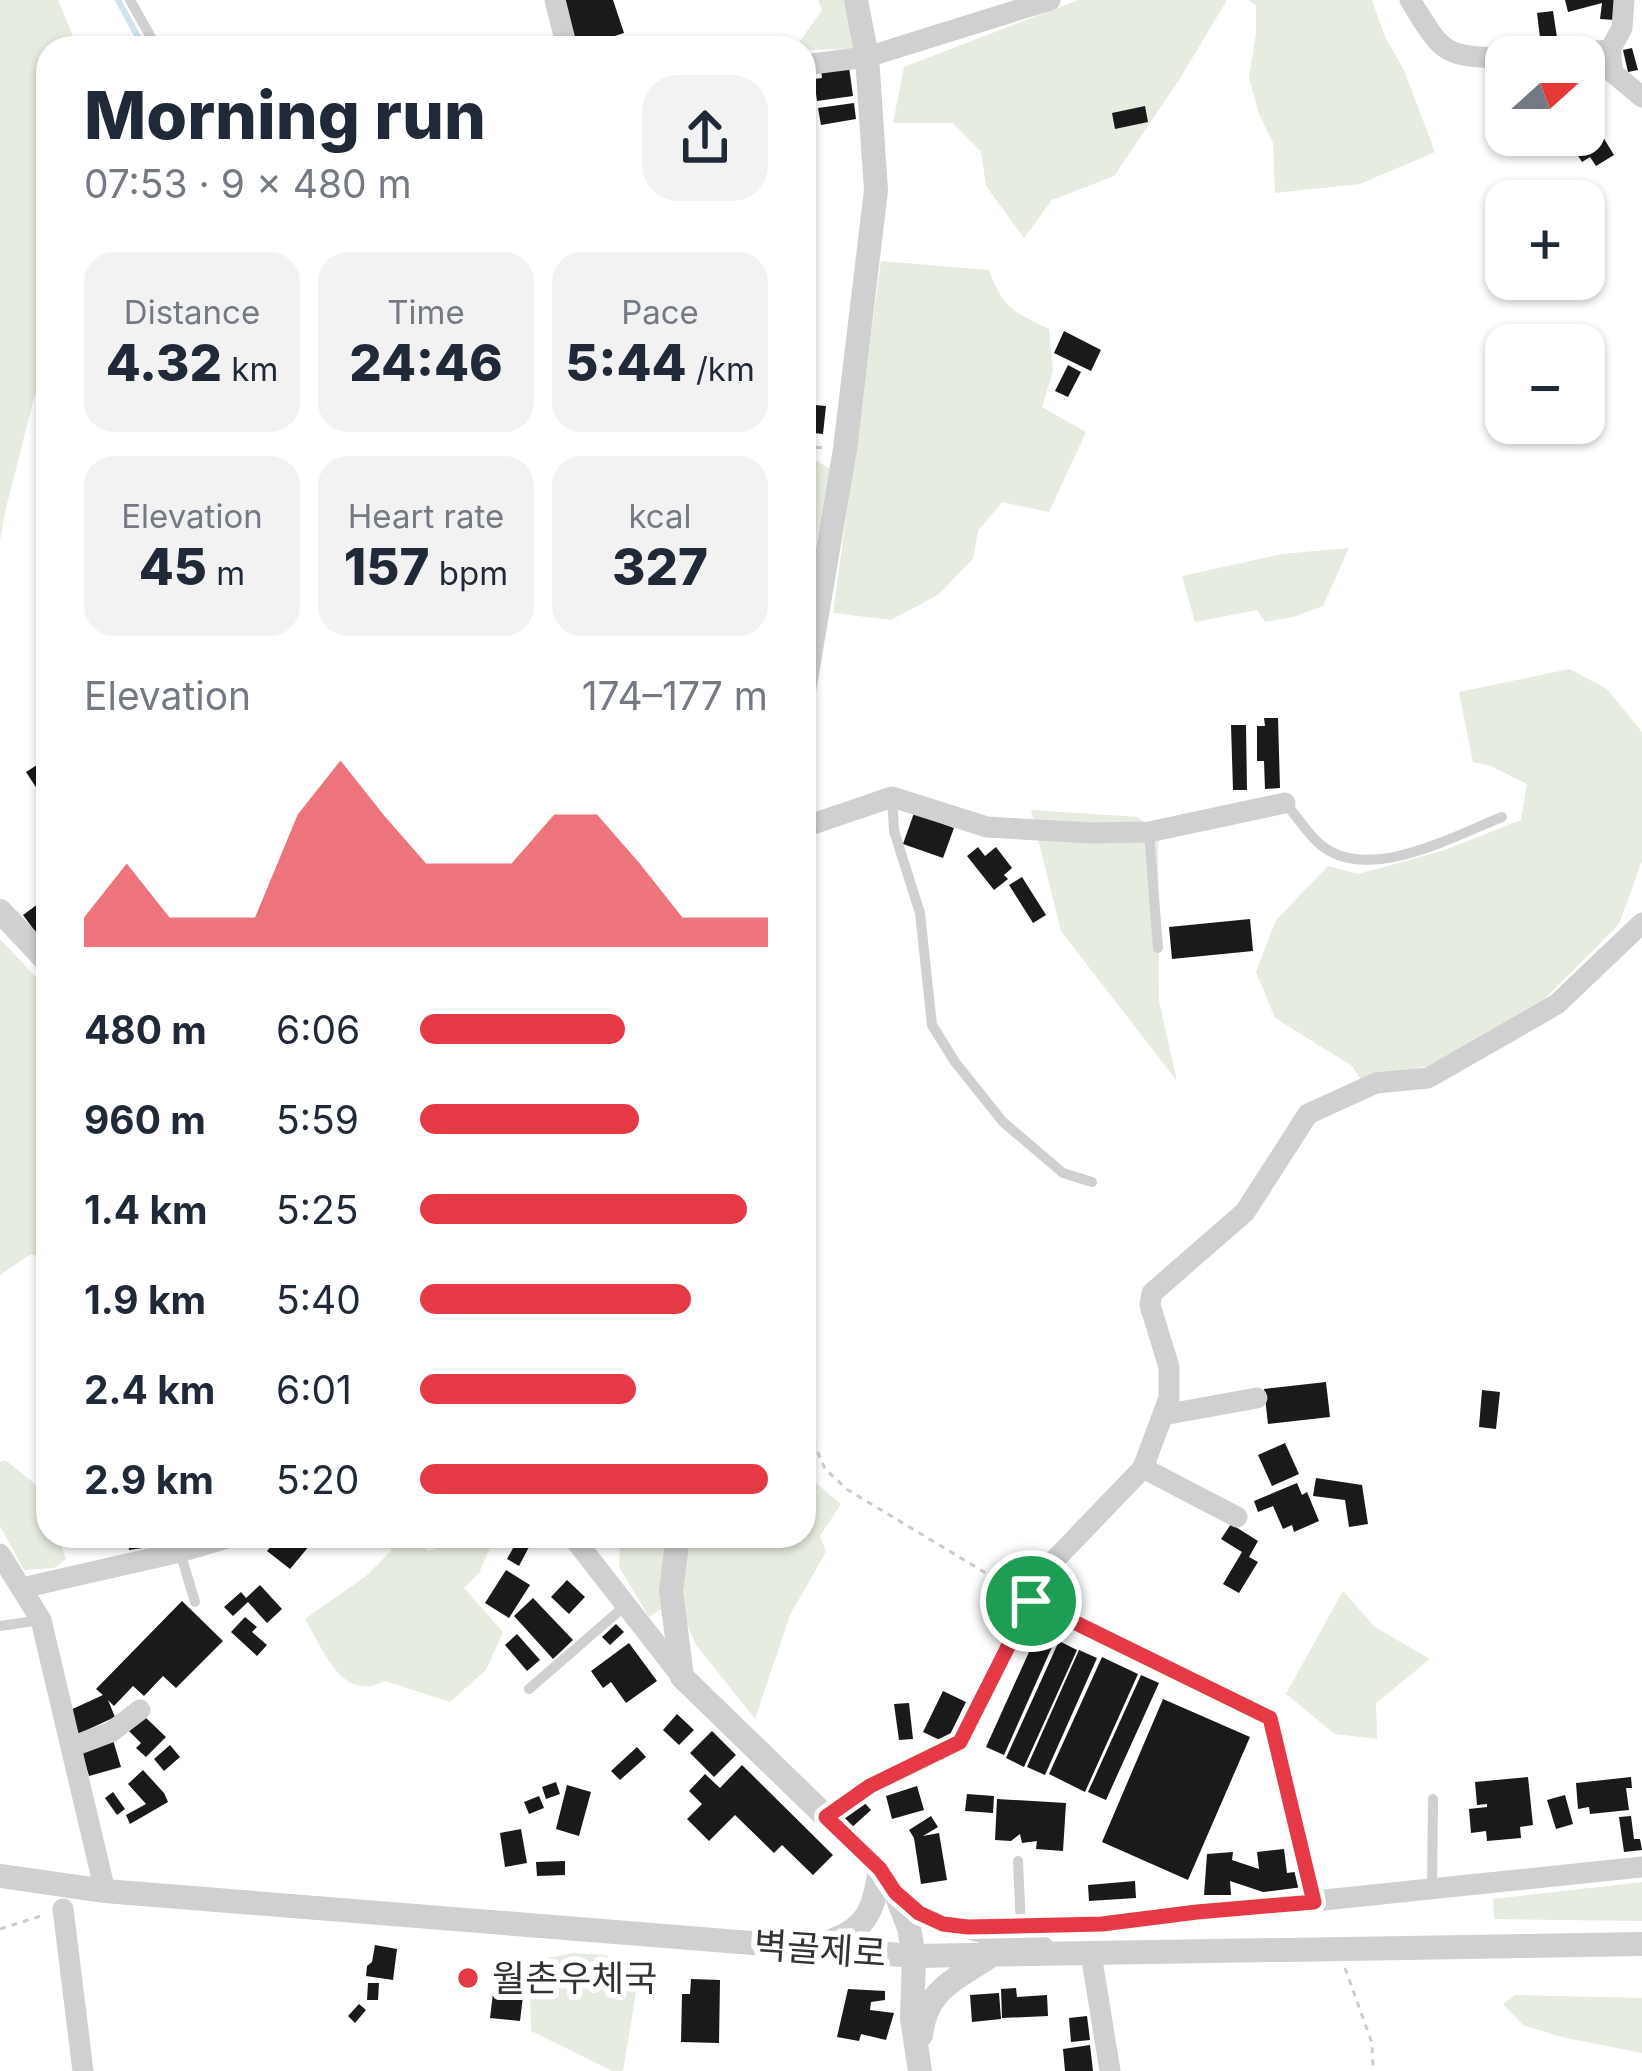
<!DOCTYPE html>
<meta charset="utf-8">
<style>
:root{--surface:#fff;--page:#f2f2f3;--text:#1f2937;--muted:#747a83;--accent:#e63946}
body{margin:0;font-family:Inter,"Noto Sans KR",sans-serif;background:var(--page);color:var(--text);height:100vh;display:flex;flex-direction:column;font-size:45px;white-space:nowrap}
*{box-sizing:border-box;margin:0}
p{font-size:39px;color:var(--muted)}
.icon{flex:none;width:66px;height:66px;fill:none;stroke:currentColor;stroke-width:2;stroke-linecap:round;stroke-linejoin:round}
.map{position:relative;flex:1;overflow:hidden}
.panel{position:absolute;left:36px;top:36px;width:780px;height:1512px;display:flex;flex-direction:column;background:var(--surface);border-radius:36px;box-shadow:0 3px 9px #0004}
.panel>*{flex:none}
.needle{width:78px;rotate:69deg}
.controls{position:absolute;left:1485px;top:36px;display:grid;gap:24px}
.controls a{display:grid;place-items:center;width:120px;height:120px;border-radius:24px;background:var(--surface);box-shadow:0 3px 9px #0004;font-size:60px}
.pin{position:absolute;display:grid;place-items:center;width:102px;height:102px;color:#fff;margin:-51px;border:6px solid #fff;border-radius:50%;box-shadow:0 3px 12px #0007}
.round{display:grid;place-items:center;flex:none;width:126px;height:126px;border-radius:36px;background:var(--page)}
.headline{display:flex;align-items:center;justify-content:space-between;height:204px;padding:0 48px}
h1{font-size:66px;font-weight:800;line-height:90px}
.stats{display:grid;grid-template-columns:repeat(3,1fr);gap:18px;height:204px;padding:12px 48px}
.stats div{display:grid;align-content:center;border-radius:30px;background:var(--page);text-align:center}
.stats b{font-size:51px;font-weight:800}
.stats small{font-size:33px;font-weight:400}
.stats p{font-size:33px}
.chart{height:336px;padding:24px 48px}
.chart p{display:flex;justify-content:space-between}
.chart svg{width:100%;height:216px;margin-top:12px;fill:var(--accent);opacity:.7}
ul{padding:0 48px;list-style:none;font-size:39px}
li{display:grid;grid-template-columns:192px 144px 1fr;align-items:center;height:90px}
li i{height:30px;border-radius:15px;background:var(--accent)}
.map>svg:first-child{display:block}
.green{fill:#e6ecdf}
.lines{fill:none;stroke-linecap:round;stroke-linejoin:round}
.stream{stroke:#cfe2ee;stroke-width:6}
.building{fill:#1a1a1a}
.path{stroke:#cdcdcd;stroke-width:3;stroke-dasharray:6 6;stroke-linecap:butt}
.service{stroke:#d0d0d0;stroke-width:10}
.minor{stroke:#d0d0d0;stroke-width:21}
.tertiary{stroke:#d0d0d0;stroke-width:24}
.route-casing{stroke:#fff;stroke-width:24}
.route{stroke:#e63946;stroke-width:15}
.poi-dot{fill:#e63946;stroke:#fff;stroke-width:4.5}
.labels{text-anchor:middle;stroke-width:12;stroke-linejoin:round;paint-order:stroke}
.street-label{font-size:36px;fill:#333;stroke:#fff}
.poi-label{font-size:36px;fill:#333;stroke:#fff;text-anchor:start}
</style>
<div class="map">
<svg width="1642" height="2071" viewBox="0 0 1642 2071">
<rect width="100%" height="100%" fill="#fff"/>
<g class="green">
<path d="M0,0H58L78,48H48V373L37,387L5,512L0,541Z"/>
<path d="M818,0H847L858,49L804,50V48H795L822,10Z"/>
<path d="M1078,0H1227L1179,80L1114,176L1052,200L1024,238L986,186L981,152L953,123H893L904,67Z"/>
<path d="M1248,0H1372L1385,37L1404,70L1435,152L1360,184L1275,193L1273,143L1259,114L1249,78L1256,33V5Z"/>
<path d="M881,261L989,270C1004,310 1013,311 1049,329L1053,371L1042,407L1086,432L1049,512L1002,502L978,531L973,559L938,595L891,620L833,613Z"/>
<path d="M804,453L830,469L804,606Z"/>
<path d="M1349,548L1323,606L1293,617L1265,622L1257,610L1195,622L1182,576L1282,554Z"/>
<path d="M1570,669L1607,689L1642,732V861L1619,924L1546,998L1428,1066L1361,1079L1352,1066L1275,1018L1256,972L1276,920L1328,866L1358,874L1442,851L1521,820L1527,784L1491,766L1473,762L1459,692Z"/>
<path d="M1031,810L1138,817L1158,837L1159,1001L1177,1081L1061,931Z"/>
<path d="M0,939L48,990V1259L31,1254L0,1275Z"/>
<path d="M5,1460C41,1488 48,1489 48,1536H58L66,1559L54,1568L24,1570L0,1526V1462Z"/>
<path d="M804,1473L841,1504L820,1536L826,1552L790,1615L755,1719L696,1645L676,1599L649,1617L619,1567L620,1545L613,1536H804Z"/>
<path d="M389,1536H409L428,1551L444,1546L447,1536H495L479,1573L464,1588L503,1632L486,1670L450,1702L385,1681C342,1704 323,1649 305,1619L366,1576L391,1551Z"/>
<path d="M1343,1591L1375,1627L1430,1659L1376,1703L1377,1739L1335,1734L1286,1694Z"/>
<path d="M1642,1882V1921L1494,1919L1493,1899Z"/>
<path d="M572,1953L606,1955L638,1980L623,2071H612L531,2031L529,1962Z"/>
<path d="M1515,1995L1642,1998V2053L1561,2037L1523,2025L1503,2004Z"/>
</g>
<g class="lines">
<path class="stream" d="M118,0L144,48"/>
</g>
<g class="building">
<path d="M563,0H613L624,33L578,48Z"/>
<path d="M1565,0H1618L1615,20L1600,19L1602,3L1568,12Z"/>
<path d="M1553,11L1558,44L1541,46L1537,13Z"/>
<path d="M1632,48L1638,70L1628,72L1623,50Z"/>
<path d="M849,67L853,96L817,101L814,79L822,78L821,70Z"/>
<path d="M1595,76L1596,90L1584,91V77Z"/>
<path d="M854,103L856,119L821,125L818,108Z"/>
<path d="M1145,106L1148,122L1115,129L1112,113Z"/>
<path d="M1584,106L1614,155L1596,166L1590,157L1582,162L1565,135H1584Z"/>
<path d="M1064,331L1101,350L1091,371L1054,353Z"/>
<path d="M1068,365L1081,372L1068,397L1055,391Z"/>
<path d="M804,404L826,406L823,434L804,432Z"/>
<path d="M1264,718H1278L1280,788L1265,789L1264,761H1257V726H1265Z"/>
<path d="M1231,725H1246L1247,790H1233Z"/>
<path d="M40,763L48,776V799L45,801L26,772Z"/>
<path d="M914,813L954,828L943,858L903,844Z"/>
<path d="M978,847L985,856L996,847L1012,868L1004,875L1008,879L994,890L967,856Z"/>
<path d="M1022,877L1046,915L1033,923L1009,885Z"/>
<path d="M38,904L48,918V949L23,915Z"/>
<path d="M1250,919L1253,951L1172,959L1169,927Z"/>
<path d="M1326,1382L1330,1417L1268,1424L1264,1389Z"/>
<path d="M1482,1390L1500,1392L1496,1429L1479,1427Z"/>
<path d="M1285,1443L1299,1474L1272,1486L1258,1455Z"/>
<path d="M1316,1478L1362,1485L1368,1524L1349,1527L1345,1500L1313,1496Z"/>
<path d="M1297,1483L1302,1495L1307,1492L1319,1521L1294,1532L1292,1525L1283,1529L1273,1506L1258,1512L1254,1501Z"/>
<path d="M1231,1524L1258,1541L1249,1557L1258,1562L1239,1593L1223,1584L1242,1552L1221,1539Z"/>
<path d="M127,1536H141L143,1548L129,1550Z"/>
<path d="M269,1536H299L310,1545L290,1569L267,1551L272,1545L266,1540Z"/>
<path d="M517,1541L529,1547L519,1566L507,1559Z"/>
<path d="M506,1570L530,1585L509,1618L485,1603Z"/>
<path d="M567,1580L585,1597L569,1614L551,1597Z"/>
<path d="M260,1585L282,1609L267,1623L248,1602L233,1616L224,1607L241,1592L246,1598Z"/>
<path d="M533,1598L573,1640L553,1659L514,1616Z"/>
<path d="M182,1601L223,1641L176,1688L163,1676L144,1696L133,1686L114,1706L108,1700L115,1717L76,1735L66,1712L103,1695L96,1689Z"/>
<path d="M245,1617L257,1627L252,1632L267,1645L257,1656L231,1632Z"/>
<path d="M616,1624L624,1632L610,1645L602,1637Z"/>
<path d="M1039,1630L1056,1638L1004,1755L986,1747Z"/>
<path d="M517,1634L540,1660L527,1671L505,1645Z"/>
<path d="M1059,1641L1077,1650L1024,1767L1006,1758Z"/>
<path d="M629,1643L657,1681L626,1703L611,1682L603,1688L591,1671Z"/>
<path d="M1079,1650L1097,1658L1045,1775L1027,1767Z"/>
<path d="M1102,1657L1138,1674L1085,1792L1049,1774Z"/>
<path d="M1141,1675L1159,1683L1106,1800L1088,1792Z"/>
<path d="M943,1691L966,1702L946,1743L923,1732Z"/>
<path d="M1163,1699L1250,1737L1188,1880L1102,1842Z"/>
<path d="M909,1703L913,1739L899,1740L894,1704Z"/>
<path d="M677,1714L694,1730L679,1745L663,1730Z"/>
<path d="M144,1716L166,1737L146,1757L136,1748L141,1743L129,1731Z"/>
<path d="M712,1731L736,1755L714,1777L690,1753Z"/>
<path d="M113,1740L121,1767L89,1776L81,1750Z"/>
<path d="M170,1745L180,1757L164,1771L154,1759Z"/>
<path d="M637,1747L646,1757L620,1780L611,1771Z"/>
<path d="M742,1765L833,1855L813,1875L782,1845L774,1853L735,1815L709,1841L687,1819L702,1804L689,1791L705,1774L720,1788Z"/>
<path d="M143,1770L164,1793L168,1802L130,1824L126,1815L146,1804L128,1784Z"/>
<path d="M1528,1777L1533,1825L1520,1827L1521,1838L1487,1841L1486,1831L1471,1833L1469,1809L1487,1807V1804L1477,1805L1475,1782Z"/>
<path d="M1631,1777L1632,1788H1626L1629,1810L1590,1814L1589,1807L1578,1809L1576,1783Z"/>
<path d="M556,1782L560,1794L546,1799L542,1787Z"/>
<path d="M567,1785L591,1792L579,1836L556,1829Z"/>
<path d="M917,1786L924,1810L892,1819L886,1796Z"/>
<path d="M113,1792L125,1809L117,1815L105,1798Z"/>
<path d="M967,1794L994,1796L993,1813L965,1811Z"/>
<path d="M1565,1795L1573,1824L1556,1829L1547,1800Z"/>
<path d="M539,1796L544,1808L529,1814L524,1802Z"/>
<path d="M997,1799L1066,1803L1063,1851L1036,1849L1037,1841L1022,1843L1020,1834L1011,1841L995,1840Z"/>
<path d="M862,1800L871,1810L849,1830L840,1820Z"/>
<path d="M931,1816L938,1827L923,1836L939,1833L947,1880L921,1884L914,1838L909,1830Z"/>
<path d="M1631,1816L1634,1839H1640L1642,1850L1624,1852L1619,1817Z"/>
<path d="M521,1829L527,1863L505,1867L500,1833Z"/>
<path d="M1284,1849L1287,1873L1302,1871L1303,1887L1263,1892L1230,1881L1231,1895H1204L1207,1854L1233,1852L1232,1860L1259,1869L1257,1852Z"/>
<path d="M565,1861V1875L537,1876L536,1862Z"/>
<path d="M1135,1881L1136,1898L1089,1901L1088,1885Z"/>
<path d="M375,1945L397,1949L393,1980L366,1976L367,1966L372,1962Z"/>
<path d="M691,1979L720,1980L719,2043L681,2042L682,1994H690Z"/>
<path d="M368,1983H379L378,2000H367Z"/>
<path d="M494,1985L524,1988L520,2021L490,2018Z"/>
<path d="M1016,1988L1017,1997L1047,1995L1048,2016L1002,2018L1001,1989Z"/>
<path d="M848,1989L885,1991V2000L871,2002L870,2010L894,2013L886,2040L861,2034L859,2041L837,2037Z"/>
<path d="M999,1993L1001,2019L972,2022L970,1995Z"/>
<path d="M359,2004L366,2010L355,2023L348,2016Z"/>
<path d="M1087,2016L1090,2040L1071,2042L1069,2018Z"/>
<path d="M1090,2045L1093,2071H1065L1063,2049Z"/>
</g>
<g class="lines">
<g class="path">
<path d="M804,446L825,448"/>
<path d="M804,1406L813,1441L825,1469L848,1490L1014,1590"/>
<path d="M1049,1609L1270,1718L1309,1884"/>
<path d="M0,1929L44,1915"/>
<path d="M1345,1968L1372,2043L1373,2071"/>
</g>
<g class="service">
<path d="M130,0L157,48"/>
<path d="M892,797L894,831L920,913L932,1025L955,1062L1003,1122L1063,1173L1092,1182"/>
<path d="M1285,803C1297,816 1308,835 1322,846C1370,883 1454,836 1502,817"/>
<path d="M1149,832L1158,948"/>
<path d="M180,1552L195,1602"/>
<path d="M0,1626L41,1620"/>
<path d="M529,1689L626,1605"/>
<path d="M1018,1861L1021,1926"/>
<path d="M1432,1889L1433,1799"/>
</g>
<g class="minor">
<path d="M555,0L567,48"/>
<path d="M1410,0C1443,53 1442,57 1506,58"/>
<path d="M1624,0L1622,28L1610,50L1613,73L1642,97"/>
<path d="M1517,57L1610,50"/>
<path d="M804,65L867,57L1050,0"/>
<path d="M804,827L892,797L987,827L1091,833L1149,832L1285,803"/>
<path d="M1163,1415L1257,1398"/>
<path d="M1143,1468L1237,1517"/>
<path d="M572,1536L682,1677"/>
<path d="M0,1554L41,1620L105,1891"/>
<path d="M22,1588L180,1552L234,1536"/>
<path d="M71,1747L111,1732L140,1710"/>
<path d="M826,1817L870,1786L960,1742L1045,1570L1143,1468L1169,1398V1367L1150,1305L1152,1293L1245,1212L1308,1114L1376,1083L1428,1078L1557,1004L1642,923"/>
<path d="M63,1909L83,2071"/>
<path d="M986,1927L1102,1923L1642,1867"/>
<path d="M1091,1954L1110,2071"/>
</g>
<g class="tertiary">
<path d="M804,691L845,449L876,190L867,57L856,0"/>
<path d="M0,911L48,962"/>
<path d="M678,1536L671,1591L682,1677L880,1869L895,1892L909,1928L914,1956L912,2018L920,2071"/>
<path d="M0,1876L105,1891L914,1956L1642,1944"/>
<path d="M897,1894L919,1913L942,1924L968,1927L1042,1948"/>
<path d="M820,1945C866,1931 873,1914 880,1869"/>
<path d="M921,2035C926,1990 954,1980 989,1957"/>
</g>
</g>
<g class="lines">
<defs>
<path id="route" d="M1031,1601L1270,1718L1314,1902L1197,1912L1102,1924L968,1927L943,1924L919,1913L895,1892L880,1869L826,1817L870,1786L960,1742Z"/>
</defs>
<use href="#route" class="route-casing"/>
<use href="#route" class="route"/>
</g>
<circle class="poi-dot" cx="468" cy="1978" r="12"/>
<g class="labels">
<g class="street-label">
<text transform="translate(820 1949) rotate(4)" y="13">벽골제로</text>
</g>
<g class="poi-label">
<text x="492" y="1991">월촌우체국</text>
</g>
</g>
</svg>
<div class="controls">
<a><svg class="needle" viewBox="-14 -14 28 28"><path d="M0-13l5 13h-10z" fill="#e53935"/><path d="M0 13l5-13h-10z" fill="#747a83"/></svg></a>
<a>+</a>
<a>−</a>
</div>
<div class="pin" style="left:1031px;top:1601px;background:#1e9e55"><svg class="icon" aria-label="arrive" viewBox="0 0 24 24"><path d="M6 21V4h12l-3 4 3 4H6"/></svg></div>
<section class="panel">
<div class="headline"><div><h1>Morning run</h1><p>07:53 · 9 × 480 m</p></div><a class="round"><svg class="icon" aria-label="share" viewBox="0 0 24 24"><path d="M12 15V3M7 8l5-5 5 5M5 13v7h14v-7"/></svg></a></div>
<div class="stats">
<div><p>Distance</p><b>4.32<small> km</small></b></div>
<div><p>Time</p><b>24:46</b></div>
<div><p>Pace</p><b>5:44<small> /km</small></b></div>
</div>
<div class="stats">
<div><p>Elevation</p><b>45<small> m</small></b></div>
<div><p>Heart rate</p><b>157<small> bpm</small></b></div>
<div><p>kcal</p><b>327</b></div>
</div>
<div class="chart"><p><span>Elevation</span>174–177 m</p>
<svg viewBox="0 0 160 44" preserveAspectRatio="none"><path d="M0 44V38L10 27L20 38L30 38L40 38L50 17L60 6L70 17L80 27L90 27L100 27L110 17L120 17L130 27L140 38L150 38L160 38V44z"/></svg>
</div>
<ul>
<li><b>480 m</b>6:06<i style="width:59%"></i></li>
<li><b>960 m</b>5:59<i style="width:63%"></i></li>
<li><b>1.4 km</b>5:25<i style="width:94%"></i></li>
<li><b>1.9 km</b>5:40<i style="width:78%"></i></li>
<li><b>2.4 km</b>6:01<i style="width:62%"></i></li>
<li><b>2.9 km</b>5:20<i style="width:100%"></i></li>
</ul>
</section>
</div>
